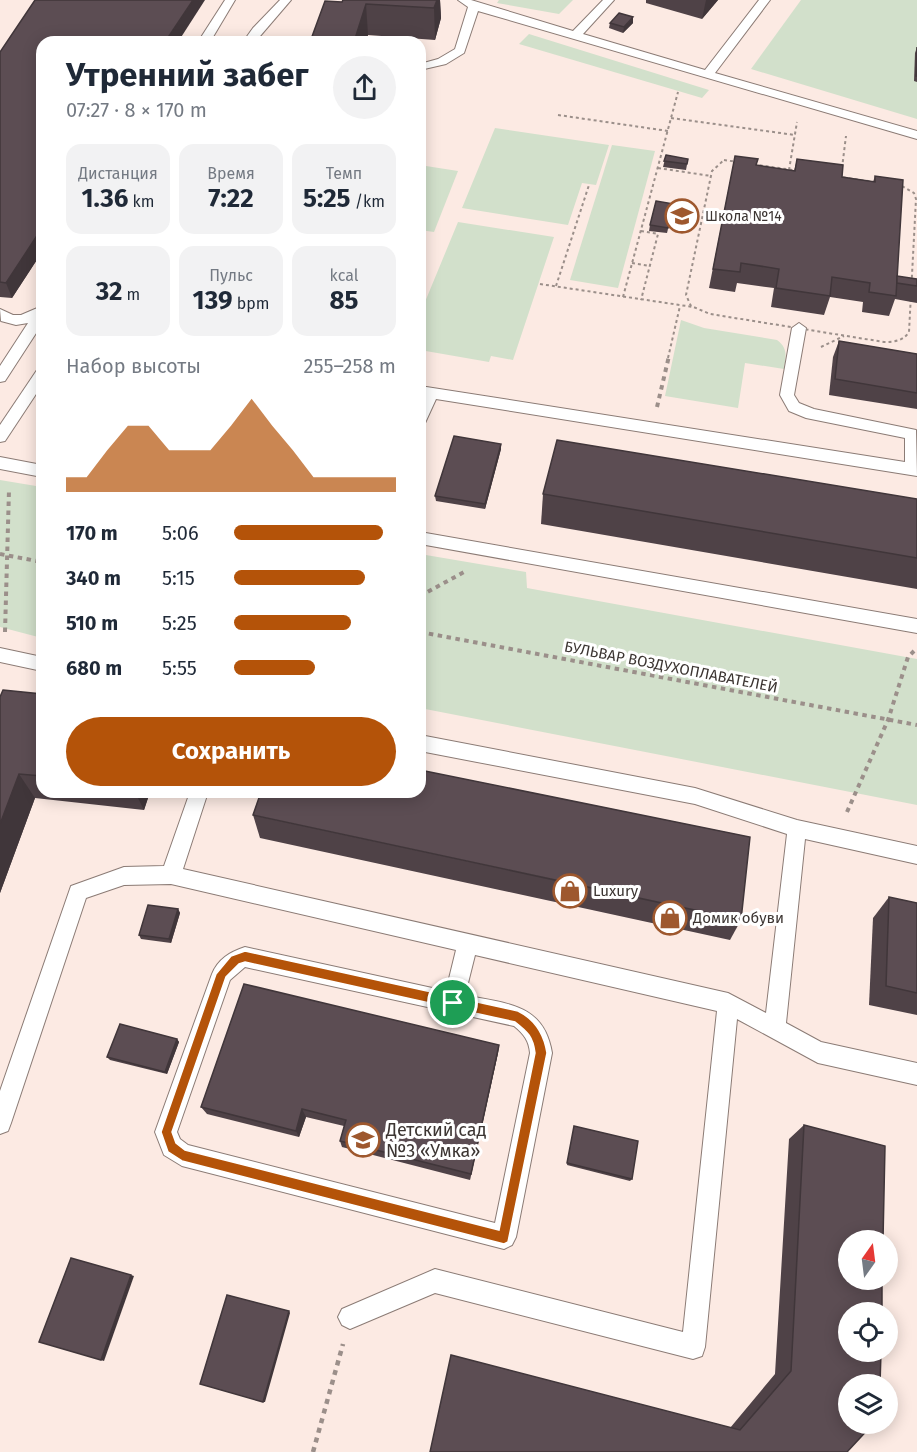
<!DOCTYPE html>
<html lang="ru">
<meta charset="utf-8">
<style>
:root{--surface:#fff;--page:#f2f2f3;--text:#1f2937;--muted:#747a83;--accent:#b45309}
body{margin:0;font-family:"Fira Sans",sans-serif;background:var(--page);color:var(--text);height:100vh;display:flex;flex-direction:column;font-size:22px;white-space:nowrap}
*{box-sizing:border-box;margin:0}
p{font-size:20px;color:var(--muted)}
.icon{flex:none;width:33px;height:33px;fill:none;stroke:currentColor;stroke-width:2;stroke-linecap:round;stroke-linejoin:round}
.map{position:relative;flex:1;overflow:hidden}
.details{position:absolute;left:36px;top:36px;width:390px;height:762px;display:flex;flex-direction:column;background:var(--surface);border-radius:18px;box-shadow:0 3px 15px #0003}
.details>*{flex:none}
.needle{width:39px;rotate:14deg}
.tools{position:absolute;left:838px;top:1230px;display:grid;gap:12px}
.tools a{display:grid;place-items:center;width:60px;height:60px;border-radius:50%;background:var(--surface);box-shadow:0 3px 15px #0003;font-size:30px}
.pin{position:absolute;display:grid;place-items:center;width:51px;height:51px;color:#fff;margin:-26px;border:3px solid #fff;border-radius:50%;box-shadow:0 2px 6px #0007}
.round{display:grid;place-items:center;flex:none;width:63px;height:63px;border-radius:32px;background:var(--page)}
.summary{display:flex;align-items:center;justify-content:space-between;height:102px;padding:0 30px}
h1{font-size:33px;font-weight:700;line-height:45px}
.figures{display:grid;grid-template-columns:repeat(3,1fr);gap:9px;height:102px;padding:6px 30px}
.figures div{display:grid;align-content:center;border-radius:15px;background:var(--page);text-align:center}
.figures b{font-size:26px;font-weight:700}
.figures small{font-size:16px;font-weight:400}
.figures p{font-size:16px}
.chart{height:168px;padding:12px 30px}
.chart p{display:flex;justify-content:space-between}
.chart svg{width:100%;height:108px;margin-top:6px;fill:var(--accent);opacity:.7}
.action{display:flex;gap:12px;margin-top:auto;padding:12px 30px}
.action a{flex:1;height:69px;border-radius:36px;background:var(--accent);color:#fff;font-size:24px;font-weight:700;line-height:69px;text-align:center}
ul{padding:0 30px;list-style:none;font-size:20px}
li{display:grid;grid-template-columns:96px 72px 1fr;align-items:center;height:45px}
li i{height:15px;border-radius:8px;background:var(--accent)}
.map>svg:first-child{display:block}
.green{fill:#d2e0cb}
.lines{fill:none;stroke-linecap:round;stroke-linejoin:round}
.lane-casing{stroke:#8b7b75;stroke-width:2}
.path-far2{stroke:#9b8f8a;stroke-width:2;stroke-dasharray:3 3;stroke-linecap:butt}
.path-far1{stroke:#9b8f8a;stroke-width:4;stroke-dasharray:4.5 4.5;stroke-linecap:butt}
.path{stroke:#9b8f8a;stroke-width:4.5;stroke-dasharray:5 5;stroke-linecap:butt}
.lane{fill:#fff;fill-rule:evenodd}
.wall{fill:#4f4247}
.shaded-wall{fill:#40363a}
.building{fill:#5c4d53;stroke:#40363a;stroke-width:1.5}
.route{fill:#b45309;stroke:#fff;stroke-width:1.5;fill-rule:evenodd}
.labels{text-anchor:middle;stroke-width:6;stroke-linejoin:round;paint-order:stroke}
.far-poi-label{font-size:14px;fill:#3c3532;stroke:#fff;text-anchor:start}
.street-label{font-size:15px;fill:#3c3532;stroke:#fff}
.poi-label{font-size:15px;fill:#3c3532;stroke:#fff;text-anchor:start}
.near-poi-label{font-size:18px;fill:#3c3532;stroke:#fff;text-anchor:start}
</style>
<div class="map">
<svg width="917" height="1452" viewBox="0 0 917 1452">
<rect width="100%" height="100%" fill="#fceae3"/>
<g class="green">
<path d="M499,0H573L559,14L497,3Z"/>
<path d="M801,0H917V119L751,69Z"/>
<path d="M529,34L709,90L702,98L519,44Z"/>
<path d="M495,128L609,145L596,185L582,183L568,225L462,208Z"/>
<path d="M612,145L655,151L618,288L570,280Z"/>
<path d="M426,166L458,171L434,232L420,230V180Z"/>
<path d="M458,222L554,237L513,360L491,356L489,362L420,350V314Z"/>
<path d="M681,320L704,328L777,340C788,348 786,356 784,369L745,363L738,408L665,396Z"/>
<path d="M0,480L42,487V638L0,627Z"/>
<path d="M420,554L526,572L527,588L917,659V805L420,708Z"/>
</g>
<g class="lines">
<defs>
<g id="lane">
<path d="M225,0H235L210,42H198Z"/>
<path d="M280,0H291L255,42H243L253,28Z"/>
<path d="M458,0H471L573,31L603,0H614L583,34L705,70L759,0H770L715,73L917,131V139L478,11L464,53L446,64L420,70V64L438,59L455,49L468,7Z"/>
<path d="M42,306V324L5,381L0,382V366L28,323L16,325L1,321L0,309L13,315H21Z"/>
<path d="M799,323L806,328L794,395L799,403L814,409L916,430L917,476L436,399L425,423L420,424L422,396L420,386L905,462V438L806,418L789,411L780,395L792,328Z"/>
<path d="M42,369V385L5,441L0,442V425L37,370Z"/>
<path d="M0,457L42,465V477L0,469Z"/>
<path d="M420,532L917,619V633L420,544Z"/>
<path d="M0,648L42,657V671L0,662Z"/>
<path d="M420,735L695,788L797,820L917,846V864L805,839L786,1023L821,1042L917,1063V1085L818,1063L737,1019L705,1347L702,1356L693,1359L435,1293L350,1329L342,1325L338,1317L342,1309L435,1269L683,1332L717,1011L475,955L465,995C506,1004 544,1003 552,1053L516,1237L512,1245L504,1249L182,1166L164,1155L155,1132L212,974C218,959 230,952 245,947L446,991L456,950L171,884L124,885L86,898L11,1123L8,1131L0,1134V1091L71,886L124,867L164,866L190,792H208L183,869L728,993L766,1013L787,834L695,804L420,751ZM245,967L514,1026C524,1034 529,1041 530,1053L495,1223L188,1145L180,1139L177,1132L230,980Z"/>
</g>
</defs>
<use href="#lane" class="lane-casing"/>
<g class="path-far2">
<path d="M558,115L668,131"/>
<path d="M671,118L795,135"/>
<path d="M724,160L902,186L914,193L916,199L909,332C903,341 894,342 884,342L710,314L691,306L686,295L712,171Z"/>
<path d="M658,168L711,176"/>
<path d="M842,168L846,136"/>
<path d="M789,170L797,122"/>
<path d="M641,231L658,234L641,300"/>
<path d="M632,263L649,266"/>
<path d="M540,284L693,307"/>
<path d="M556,286L589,185"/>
<path d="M623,297L678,92"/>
<path d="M821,347L844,336"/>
<path d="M668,358L680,306"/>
</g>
<g class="path-far1">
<path d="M657,407L669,356"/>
<path d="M0,554L42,562"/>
<path d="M420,596L466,571"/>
<path d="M5,632L9,490"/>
<path d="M420,632L917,725"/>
<path d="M847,812L888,720L908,657L914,651"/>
</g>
<path class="path" d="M313,1452L343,1344"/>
<use href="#lane" class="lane"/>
</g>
<g class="wall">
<path d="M343,0H440L441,18L435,40L368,35L366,42H310Z"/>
<path d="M646,0H718L702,19L646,3Z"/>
<path d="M610,23H633L623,33L609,28Z"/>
<path d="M42,42V252L12,298L0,297V52Z"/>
<path d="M917,47V82L914,81L915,53Z"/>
<path d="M666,155L688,159L686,170L663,167Z"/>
<path d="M735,156L756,165L794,171L797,159L842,177L873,182L875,176L897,276L917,279V303L895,299L889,316L862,312L863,302L830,297L824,315L771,307L774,288L737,283L735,292L709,288Z"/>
<path d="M674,204L667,233L649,231L650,225Z"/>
<path d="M839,341L917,354V409L829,395L833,357Z"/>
<path d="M42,398V416L38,407Z"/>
<path d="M501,444V449L485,509L436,501L435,496Z"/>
<path d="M543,494L917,499V589L541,524Z"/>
<path d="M42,694V792H150L144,810L35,798L0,893V697Z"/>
<path d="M253,815L741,920L730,940L260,838Z"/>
<path d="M889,897L917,903V1015L869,1005L873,918Z"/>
<path d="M178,909L180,913L171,943L141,939L139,935Z"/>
<path d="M177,1039L179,1042L167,1074L110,1060L107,1057Z"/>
<path d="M499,1045L498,1053L470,1180L342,1147L340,1141L344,1126L306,1117L299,1137L207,1114L201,1107Z"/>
<path d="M804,1125L849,1424L430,1452L730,1428L775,1374L789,1139Z"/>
<path d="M574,1126L632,1179L630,1181L567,1165Z"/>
</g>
<g class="shaded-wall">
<path d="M193,0H205L178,42H165Z"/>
<path d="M437,0H440L441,18L435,40L434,8Z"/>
<path d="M706,0H718L702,19Z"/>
<path d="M366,4L368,35L366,42H354Z"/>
<path d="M633,17V23L623,33L624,27Z"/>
<path d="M42,228V252L12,298L6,283Z"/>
<path d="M501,444V449L485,509V504Z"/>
<path d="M19,774L35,798L0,893V824Z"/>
<path d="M135,792H150L144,810Z"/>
<path d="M178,909L180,913L171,943L169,939Z"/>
<path d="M177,1039L179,1042L167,1074L165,1072Z"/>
<path d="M499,1045L498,1053L470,1180L471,1174Z"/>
<path d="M302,1109L306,1117L299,1137L296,1131Z"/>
<path d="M131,1275L134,1276L104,1361L101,1360Z"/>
<path d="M289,1311L290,1313L265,1402H263Z"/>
</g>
<g class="building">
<path d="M35,0H193L165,42H42V228L6,283L0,282V52Z"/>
<path d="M343,0H437L434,8L366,4L354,42H310L325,1L342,2Z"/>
<path d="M619,13L633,17L624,27L610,23Z"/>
<path d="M917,47V76H916Z"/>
<path d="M666,155L688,159L687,164L664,161Z"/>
<path d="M735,156L758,159L756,165L795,171L797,159L843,165L842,177L875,182V176L903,180L896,296L869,292L870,283L832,277L830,296L776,288L779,269L741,263L740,272L713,269Z"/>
<path d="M656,201L674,204L668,228L650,225Z"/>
<path d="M897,276L917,279V286L897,283Z"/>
<path d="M839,341L917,354V393L835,379Z"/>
<path d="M42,398V407H38Z"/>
<path d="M454,436L501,444L485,504L435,496Z"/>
<path d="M557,440L917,499V558L543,494Z"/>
<path d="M3,690L42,694L41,703H42V776L19,774L0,824V697Z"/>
<path d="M420,770L750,837L741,920L253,815L261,792H420Z"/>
<path d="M889,897L917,903V993L886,986Z"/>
<path d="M148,905L178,909L169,939L139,935Z"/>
<path d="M244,984L499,1045L471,1174L340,1141L346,1120L302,1109L296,1131L201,1107Z"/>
<path d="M120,1024L177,1039L165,1072L107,1057Z"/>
<path d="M804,1125L885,1146L883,1240H849V1280H882V1312H849V1352H881L880,1384H849V1424H873L847,1452H430L451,1355L740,1430L791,1371Z"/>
<path d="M574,1126L638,1141L632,1179L567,1163Z"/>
<path d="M71,1258L131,1275L101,1360L39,1342Z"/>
<path d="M227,1295L289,1311L263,1402L200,1384Z"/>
</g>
<path class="route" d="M245,951L518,1011C536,1020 544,1034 547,1053L508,1242L504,1244L182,1161L168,1152L161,1132L216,974L231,956ZM245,962L515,1022C528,1032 533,1037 535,1053L499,1230L185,1150L176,1143L172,1132L226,977L239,964Z"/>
<defs>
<symbol id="school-ring" viewBox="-11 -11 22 22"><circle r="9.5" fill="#fff" stroke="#9e582e" stroke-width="1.5"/><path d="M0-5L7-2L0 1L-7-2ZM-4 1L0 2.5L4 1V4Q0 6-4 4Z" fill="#9e582e"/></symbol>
<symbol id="shop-ring" viewBox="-11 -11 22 22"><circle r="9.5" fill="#fff" stroke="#9e582e" stroke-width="1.5"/><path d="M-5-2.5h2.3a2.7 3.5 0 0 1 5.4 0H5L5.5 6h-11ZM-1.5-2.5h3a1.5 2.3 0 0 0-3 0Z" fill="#9e582e"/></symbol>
</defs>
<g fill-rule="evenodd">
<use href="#school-ring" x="663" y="197" width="38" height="38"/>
<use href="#shop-ring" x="551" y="872" width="38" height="38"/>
<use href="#shop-ring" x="651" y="899" width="38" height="38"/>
<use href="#school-ring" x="344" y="1121" width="38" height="38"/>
</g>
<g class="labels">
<g class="far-poi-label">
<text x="705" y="221">Школа №14</text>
</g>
<g class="street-label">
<text transform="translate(671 667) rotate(11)" y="5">БУЛЬВАР ВОЗДУХОПЛАВАТЕЛЕЙ</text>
</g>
<g class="poi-label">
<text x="593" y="896">Luxury</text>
<text x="693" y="923">Домик обуви</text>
</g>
<g class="near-poi-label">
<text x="386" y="1136">Детский сад<tspan x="386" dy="21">№3 «Умка»</tspan></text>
</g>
</g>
</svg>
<div class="tools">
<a><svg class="needle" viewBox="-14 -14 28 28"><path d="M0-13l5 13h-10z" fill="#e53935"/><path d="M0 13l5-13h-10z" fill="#747a83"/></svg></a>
<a><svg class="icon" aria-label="locate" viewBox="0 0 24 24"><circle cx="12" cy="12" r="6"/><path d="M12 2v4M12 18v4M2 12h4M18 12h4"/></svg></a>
<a><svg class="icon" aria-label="layers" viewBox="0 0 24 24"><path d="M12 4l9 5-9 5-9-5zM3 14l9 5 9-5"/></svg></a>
</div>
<div class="pin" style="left:453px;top:1003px;background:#1e9e55"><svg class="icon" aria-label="arrive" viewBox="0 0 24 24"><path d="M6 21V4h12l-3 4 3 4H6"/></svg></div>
<section class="details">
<div class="summary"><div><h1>Утренний забег</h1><p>07:27 · 8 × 170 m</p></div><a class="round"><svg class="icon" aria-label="share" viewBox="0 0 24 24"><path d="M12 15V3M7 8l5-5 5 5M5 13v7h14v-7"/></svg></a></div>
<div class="figures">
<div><p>Дистанция</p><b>1.36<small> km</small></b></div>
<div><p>Время</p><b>7:22</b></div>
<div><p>Темп</p><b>5:25<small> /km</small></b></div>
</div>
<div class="figures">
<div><b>32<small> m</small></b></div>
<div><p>Пульс</p><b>139<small> bpm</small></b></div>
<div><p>kcal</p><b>85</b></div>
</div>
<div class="chart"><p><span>Набор высоты</span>255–258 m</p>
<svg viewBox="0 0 160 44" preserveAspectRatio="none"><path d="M0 44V38L10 38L20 27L30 17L40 17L50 27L60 27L70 27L80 17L90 6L100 17L110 27L120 38L130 38L140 38L150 38L160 38V44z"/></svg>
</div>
<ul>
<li><b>170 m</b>5:06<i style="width:92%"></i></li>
<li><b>340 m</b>5:15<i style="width:81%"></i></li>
<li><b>510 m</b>5:25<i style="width:72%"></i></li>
<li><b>680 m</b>5:55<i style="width:50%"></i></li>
</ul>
<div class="action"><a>Сохранить</a></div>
</section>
</div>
